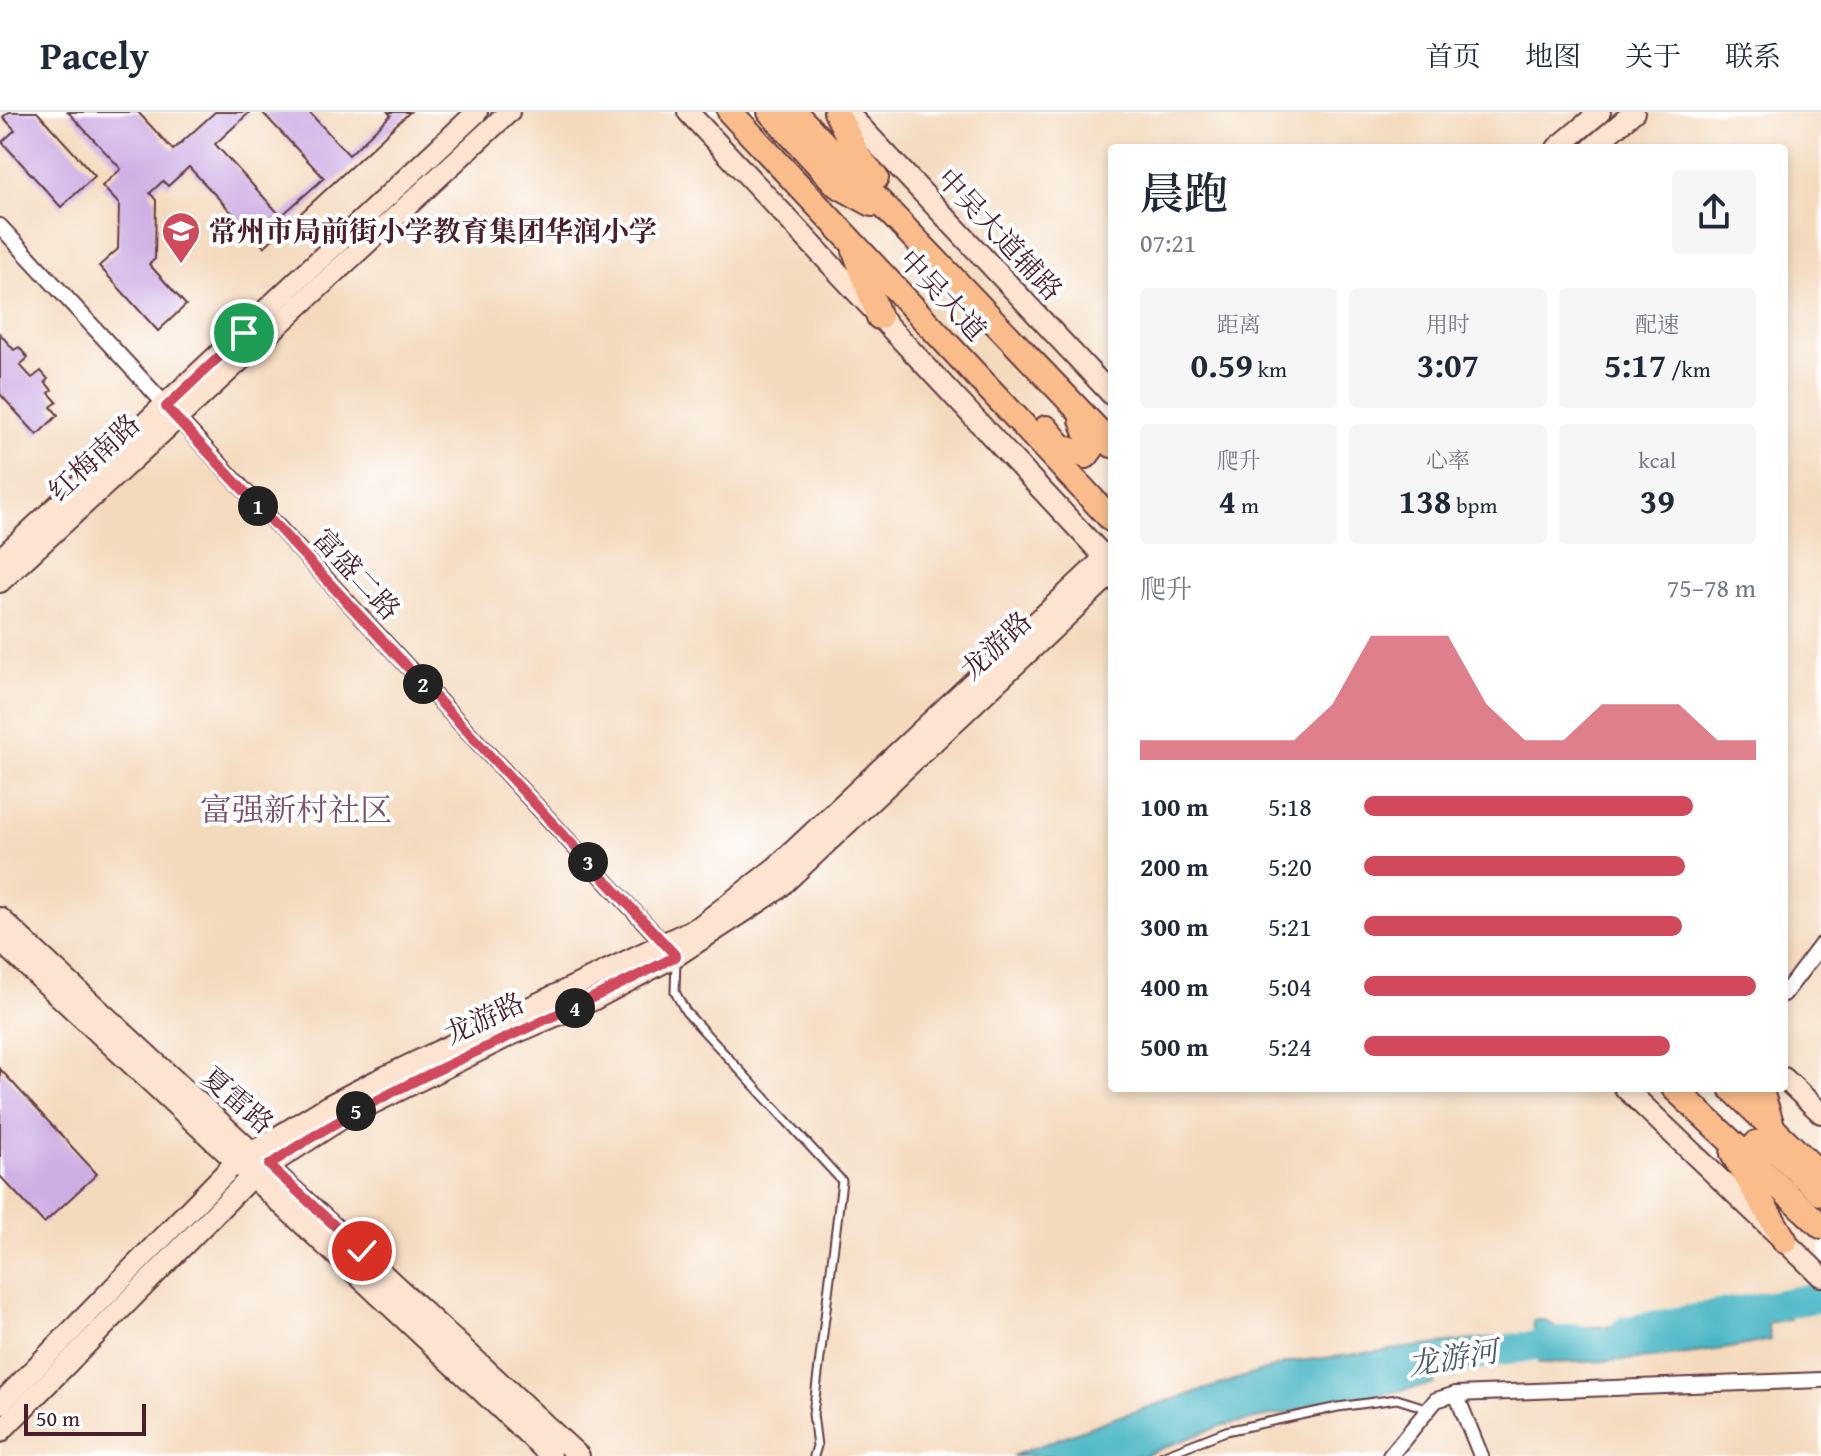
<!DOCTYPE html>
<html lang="zh">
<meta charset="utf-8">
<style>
:root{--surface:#fff;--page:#f6f6f7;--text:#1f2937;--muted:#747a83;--line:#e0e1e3;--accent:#d1495b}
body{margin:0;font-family:"Gentium Book Plus","Noto Serif SC",serif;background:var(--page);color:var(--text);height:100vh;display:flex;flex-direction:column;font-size:30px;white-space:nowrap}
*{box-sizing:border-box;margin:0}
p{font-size:26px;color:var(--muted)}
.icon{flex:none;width:44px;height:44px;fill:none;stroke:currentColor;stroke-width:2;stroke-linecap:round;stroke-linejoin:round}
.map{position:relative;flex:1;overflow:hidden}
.drawer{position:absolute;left:1108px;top:32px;width:680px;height:948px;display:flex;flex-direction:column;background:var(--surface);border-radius:8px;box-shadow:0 4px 12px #0003}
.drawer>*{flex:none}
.scale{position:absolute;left:24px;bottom:20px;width:122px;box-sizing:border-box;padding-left:8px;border:4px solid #4a1f2b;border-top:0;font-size:22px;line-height:28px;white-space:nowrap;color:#4a1f2b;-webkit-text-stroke:6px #fff;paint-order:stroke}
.pin{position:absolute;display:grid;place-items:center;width:68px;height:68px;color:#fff;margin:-34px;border:4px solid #fff;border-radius:50%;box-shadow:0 2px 8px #0007}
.km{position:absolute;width:40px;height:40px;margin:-20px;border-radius:50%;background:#222;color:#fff;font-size:22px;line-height:40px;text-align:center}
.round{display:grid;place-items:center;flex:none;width:84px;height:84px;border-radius:8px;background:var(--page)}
.head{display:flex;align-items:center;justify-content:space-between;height:136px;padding:0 32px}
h1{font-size:44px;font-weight:600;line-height:60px}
.figures{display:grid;grid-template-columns:repeat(3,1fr);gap:12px;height:136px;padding:8px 32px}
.figures div{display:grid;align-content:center;border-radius:8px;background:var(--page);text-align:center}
.figures b{font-size:34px;font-weight:600}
.figures small{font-size:22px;font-weight:400}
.figures p{font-size:22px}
.chart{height:224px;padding:16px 32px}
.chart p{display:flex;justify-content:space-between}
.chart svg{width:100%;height:144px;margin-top:8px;fill:var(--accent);opacity:.7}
ul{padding:0 32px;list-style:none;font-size:26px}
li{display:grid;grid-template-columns:128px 96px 1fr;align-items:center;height:60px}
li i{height:20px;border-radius:10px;background:var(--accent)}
header{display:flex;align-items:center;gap:48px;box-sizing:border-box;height:112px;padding:0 40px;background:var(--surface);border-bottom:2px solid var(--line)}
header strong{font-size:38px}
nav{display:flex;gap:44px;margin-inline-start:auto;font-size:28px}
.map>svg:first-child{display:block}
.water{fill:#49b6c4;stroke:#4a6a78;stroke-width:2}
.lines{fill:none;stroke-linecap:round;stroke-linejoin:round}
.river{stroke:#49b6c4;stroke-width:30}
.building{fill:#ceafe4}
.lane-casing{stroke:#643b41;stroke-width:11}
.street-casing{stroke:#643b41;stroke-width:18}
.secondary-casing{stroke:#643b41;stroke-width:24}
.primary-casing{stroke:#643b41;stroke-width:28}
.lane{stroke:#fff;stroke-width:7}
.street{stroke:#fff;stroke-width:14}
.secondary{stroke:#fde4d1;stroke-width:20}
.primary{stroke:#fabc8b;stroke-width:24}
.route-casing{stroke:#fff;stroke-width:16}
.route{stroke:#d1495b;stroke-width:10}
.labels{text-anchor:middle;stroke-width:8;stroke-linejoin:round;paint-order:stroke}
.poi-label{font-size:28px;font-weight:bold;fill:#4a1f2b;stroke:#fff;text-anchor:start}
.street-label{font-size:28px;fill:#4a1f2b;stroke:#fff}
.water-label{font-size:30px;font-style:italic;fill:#4a5b68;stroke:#fff}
.quarter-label{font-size:32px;fill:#78516c;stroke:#fff}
</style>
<header>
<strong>Pacely</strong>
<nav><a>首页</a><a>地图</a><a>关于</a><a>联系</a></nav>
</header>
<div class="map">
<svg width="1821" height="1344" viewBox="0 0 1821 1344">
<rect width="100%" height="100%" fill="#fff"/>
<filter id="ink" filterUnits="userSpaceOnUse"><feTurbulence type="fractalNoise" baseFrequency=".0125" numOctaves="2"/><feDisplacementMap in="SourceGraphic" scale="16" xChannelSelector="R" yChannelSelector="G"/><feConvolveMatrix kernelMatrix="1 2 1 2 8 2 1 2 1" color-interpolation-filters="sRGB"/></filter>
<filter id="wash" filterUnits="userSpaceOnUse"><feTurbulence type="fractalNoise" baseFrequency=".006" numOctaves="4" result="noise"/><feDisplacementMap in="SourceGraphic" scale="32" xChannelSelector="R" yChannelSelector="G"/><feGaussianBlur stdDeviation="1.8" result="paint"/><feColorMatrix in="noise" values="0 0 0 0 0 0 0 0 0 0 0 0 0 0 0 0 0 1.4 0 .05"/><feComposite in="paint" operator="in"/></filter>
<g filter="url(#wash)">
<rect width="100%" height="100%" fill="#f4dabd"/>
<g class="water">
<path d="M1773,1191L1790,1207L1767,1211L1770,1228C1693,1245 1618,1250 1539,1251L1533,1208H1545L1558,1216L1714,1211L1739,1193Z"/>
<path d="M1505,1224L1508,1250L1435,1261L1434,1272L1220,1314L1142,1344H1012L1114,1306L1291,1250Z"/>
</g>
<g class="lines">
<g class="river">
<path d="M1626,1219L1821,1185"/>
<path d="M1468,1244L1575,1227"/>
</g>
</g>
<g id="blocks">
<g class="building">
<path d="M9,0H37L95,64L61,95L2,30L15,18L3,5Z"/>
<path d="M68,0H138L173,38L215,0H250L215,32L281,104L324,66L262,0H309L349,43L391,3L388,0H410L264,135L189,55L168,74L163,69L150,81L156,88L155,147L149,152L186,193L158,219L99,154L118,137L119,92L102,74L121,57Z"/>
<path d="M0,222L14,238L19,235L28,246L20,253L32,266L41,259L48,267L45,270L52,278L49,281L57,290L51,295L58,303L37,323L0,282Z"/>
<path d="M0,957L97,1062L44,1111L0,1064Z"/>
</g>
</g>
</g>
<g filter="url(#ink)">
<use href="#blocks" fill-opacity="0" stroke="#643b41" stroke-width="2"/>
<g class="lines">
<defs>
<g id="lane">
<path d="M676,846L675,880L686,900L842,1069L813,1302L817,1334L814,1344"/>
<path d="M1162,1344L1226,1319L1338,1295L1397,1287L1429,1297"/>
</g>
<g id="street">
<path d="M0,114L667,835"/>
<path d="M1784,882L1821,833"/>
<path d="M1456,1282L1481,1344"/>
<path d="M1390,1344L1436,1288L1456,1282L1821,1268"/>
</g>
<g id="secondary">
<path d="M688,0L1112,453"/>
<path d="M847,0L1112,283"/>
<path d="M1557,36L1600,0"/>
<path d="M1592,36L1634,0"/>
<path d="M0,447L477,0"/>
<path d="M0,470L509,0"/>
<path d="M0,806L579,1344"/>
<path d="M0,829L551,1344"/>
<path d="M1784,966L1821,1001"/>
<path d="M1625,976L1821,1164"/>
<path d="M0,1292L235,1051L328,994L376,969L700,814L775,756L1112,439"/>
<path d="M0,1320L251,1065L341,1007L511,923L593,888L676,844L777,778L1112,461"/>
</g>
<g id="primary">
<path d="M730,0L1112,408"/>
<path d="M770,0L837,73L872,92"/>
<path d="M794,0L1112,333"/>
<path d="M836,0L858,44L876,66"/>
<path d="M855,139L879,205"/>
<path d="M1046,316L1061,334L1086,344L1092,336L1082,308"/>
<path d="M1674,976L1821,1114"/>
<path d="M1731,976L1821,1063"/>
<path d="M1760,976L1772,1014"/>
<path d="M1733,1042L1785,1129"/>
<path d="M1760,1057L1752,1037L1757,1031L1774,1037L1821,1081"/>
</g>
</defs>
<use href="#lane" class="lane-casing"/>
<use href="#street" class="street-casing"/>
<use href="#secondary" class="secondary-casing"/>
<use href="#primary" class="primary-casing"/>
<use href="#lane" class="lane"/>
<use href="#street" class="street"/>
<use href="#secondary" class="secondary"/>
<use href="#primary" class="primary"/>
</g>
</g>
<g class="lines" filter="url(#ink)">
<defs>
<path id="route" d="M244,221L166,295L676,844C542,916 395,966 269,1053L362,1139"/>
</defs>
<use href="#route" class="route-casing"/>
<use href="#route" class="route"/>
</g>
<defs>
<symbol id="school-pin" viewBox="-11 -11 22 30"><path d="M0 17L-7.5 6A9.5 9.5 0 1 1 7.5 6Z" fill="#d1495b" stroke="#fff"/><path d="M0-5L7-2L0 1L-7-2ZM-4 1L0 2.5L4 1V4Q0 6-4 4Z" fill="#fff"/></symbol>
</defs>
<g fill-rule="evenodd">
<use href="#school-pin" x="159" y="97" width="44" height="60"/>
</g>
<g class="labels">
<g class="poi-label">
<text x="209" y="129">常州市局前街小学教育集团华润小学</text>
</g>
<g class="street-label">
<text transform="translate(1000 122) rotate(47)" y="10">中吴大道辅路</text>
<text transform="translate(943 183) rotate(47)" y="10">中吴大道</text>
<text transform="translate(94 345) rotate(-43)" y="10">红梅南路</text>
<text transform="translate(357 462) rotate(47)" y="10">富盛二路</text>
<text transform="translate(996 533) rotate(-43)" y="10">龙游路</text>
<text transform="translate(484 906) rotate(-25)" y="10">龙游路</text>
<text transform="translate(238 988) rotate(41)" y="10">夏雷路</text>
</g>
<g class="water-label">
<text transform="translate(1453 1246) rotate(-9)" y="10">龙游河</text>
</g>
<g class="quarter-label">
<text x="296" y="709">富强新村社区</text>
</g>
</g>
</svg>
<div class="scale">50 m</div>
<div class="pin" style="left:244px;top:221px;background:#1e9e55"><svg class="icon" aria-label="arrive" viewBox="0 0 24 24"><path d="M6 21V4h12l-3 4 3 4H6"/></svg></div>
<div class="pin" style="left:362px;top:1139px;background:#d93025"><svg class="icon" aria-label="check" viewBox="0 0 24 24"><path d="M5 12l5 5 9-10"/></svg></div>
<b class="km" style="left:258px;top:394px">1</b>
<b class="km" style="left:423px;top:572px">2</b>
<b class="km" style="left:588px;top:750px">3</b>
<b class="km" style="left:575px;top:896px">4</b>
<b class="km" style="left:356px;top:999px">5</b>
<section class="drawer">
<div class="head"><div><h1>晨跑</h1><p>07:21</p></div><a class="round"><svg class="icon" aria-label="share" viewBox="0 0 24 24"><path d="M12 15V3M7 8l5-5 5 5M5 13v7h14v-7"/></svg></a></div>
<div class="figures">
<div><p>距离</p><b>0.59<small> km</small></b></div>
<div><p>用时</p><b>3:07</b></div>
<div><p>配速</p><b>5:17<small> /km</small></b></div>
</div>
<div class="figures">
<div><p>爬升</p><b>4<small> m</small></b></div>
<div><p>心率</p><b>138<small> bpm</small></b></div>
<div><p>kcal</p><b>39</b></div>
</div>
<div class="chart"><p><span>爬升</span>75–78 m</p>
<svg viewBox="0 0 160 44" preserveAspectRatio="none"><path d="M0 44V38L10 38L20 38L30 38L40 38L50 27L60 6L70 6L80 6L90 27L100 38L110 38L120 27L130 27L140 27L150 38L160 38V44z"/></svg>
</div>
<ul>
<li><b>100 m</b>5:18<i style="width:84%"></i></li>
<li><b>200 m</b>5:20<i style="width:82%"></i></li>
<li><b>300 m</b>5:21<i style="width:81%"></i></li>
<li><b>400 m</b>5:04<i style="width:100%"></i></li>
<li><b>500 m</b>5:24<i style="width:78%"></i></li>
</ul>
</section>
</div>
